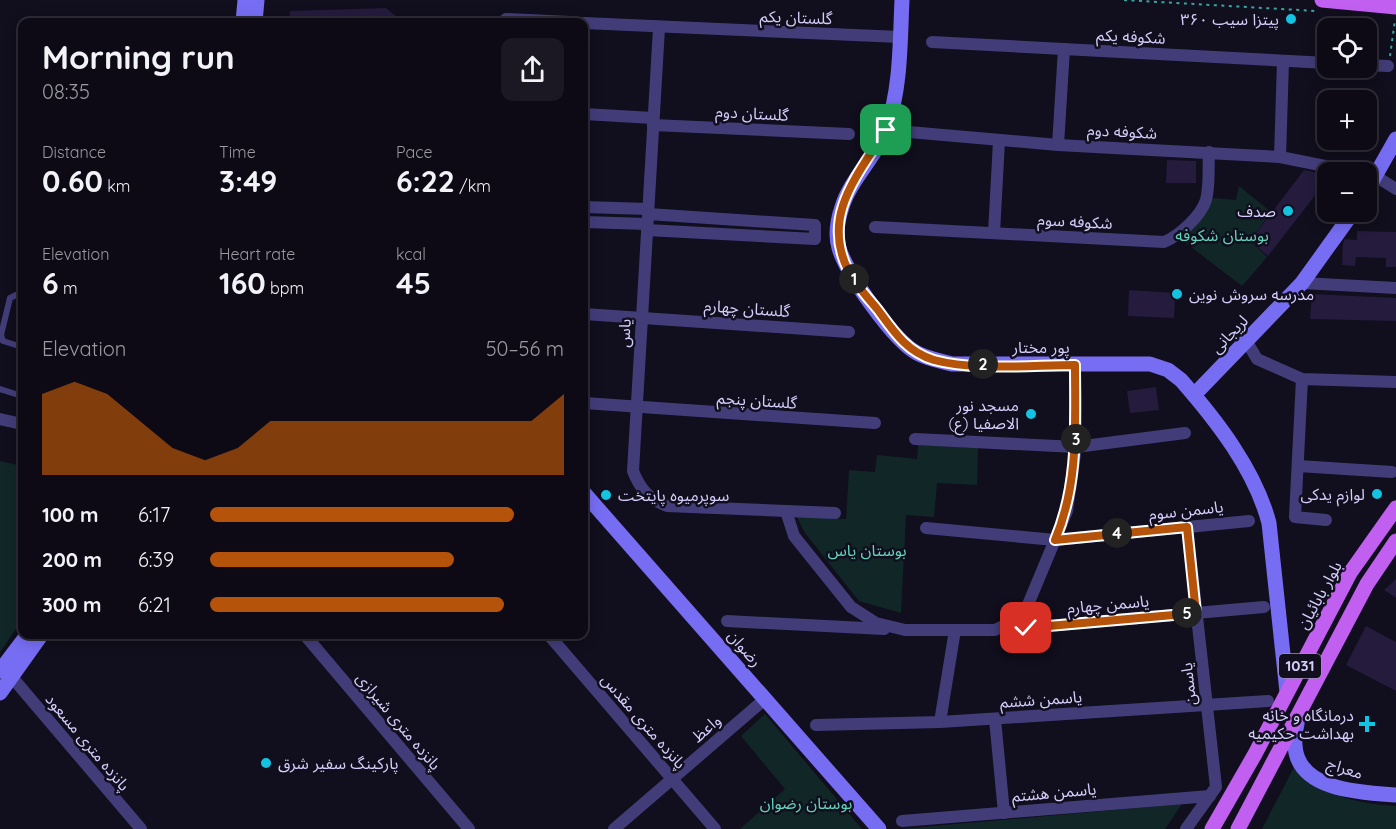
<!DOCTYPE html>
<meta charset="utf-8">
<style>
:root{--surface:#0d0a16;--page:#1b1823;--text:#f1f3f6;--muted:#9a9aa1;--line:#2d2b35;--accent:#b45309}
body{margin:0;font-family:Quicksand,"Noto Sans Arabic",sans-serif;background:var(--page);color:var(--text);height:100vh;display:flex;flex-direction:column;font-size:22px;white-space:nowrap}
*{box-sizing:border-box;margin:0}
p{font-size:20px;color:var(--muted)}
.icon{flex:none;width:33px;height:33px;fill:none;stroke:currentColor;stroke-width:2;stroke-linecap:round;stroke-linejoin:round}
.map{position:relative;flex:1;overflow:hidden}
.details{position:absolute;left:18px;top:18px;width:570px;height:621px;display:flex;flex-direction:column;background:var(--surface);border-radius:12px;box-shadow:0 3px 15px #0003,0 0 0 2px var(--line)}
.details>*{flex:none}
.tools{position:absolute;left:1317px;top:18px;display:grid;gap:12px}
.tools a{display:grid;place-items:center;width:60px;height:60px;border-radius:12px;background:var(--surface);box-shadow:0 3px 15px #0003,0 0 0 2px var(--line);font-size:30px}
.pin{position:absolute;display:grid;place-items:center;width:51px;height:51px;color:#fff;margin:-26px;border-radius:12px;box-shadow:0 3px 9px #0006}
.km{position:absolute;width:30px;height:30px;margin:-15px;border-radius:50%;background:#222;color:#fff;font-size:16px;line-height:30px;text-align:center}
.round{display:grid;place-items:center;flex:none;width:63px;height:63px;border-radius:12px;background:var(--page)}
.headline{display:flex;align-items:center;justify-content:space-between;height:102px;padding:0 24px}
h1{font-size:33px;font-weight:800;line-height:45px}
.metrics{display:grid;grid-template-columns:repeat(3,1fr);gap:9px;height:102px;padding:6px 24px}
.metrics div{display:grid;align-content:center}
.metrics b{font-size:30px;font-weight:800}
.metrics small{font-size:16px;font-weight:400}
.metrics p{font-size:16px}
.chart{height:168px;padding:12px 24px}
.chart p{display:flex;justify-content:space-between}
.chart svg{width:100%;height:108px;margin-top:6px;fill:var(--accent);opacity:.7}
ul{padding:0 24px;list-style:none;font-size:20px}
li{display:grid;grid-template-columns:96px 72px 1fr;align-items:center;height:45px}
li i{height:15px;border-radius:8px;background:var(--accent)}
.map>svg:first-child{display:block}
.green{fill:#112727}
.building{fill:#241b3d}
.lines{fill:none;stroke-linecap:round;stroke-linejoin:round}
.path{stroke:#37a6a4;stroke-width:2;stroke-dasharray:3 4.5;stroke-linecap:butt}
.lane{stroke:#423d79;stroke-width:6}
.street{stroke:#423d79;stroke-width:12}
.secondary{stroke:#776df3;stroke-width:15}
.primary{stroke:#c15ff1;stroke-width:15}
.route-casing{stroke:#fff;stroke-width:12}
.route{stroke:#b45309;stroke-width:8}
.poi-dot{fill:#13c4e2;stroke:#110e1d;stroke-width:2}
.labels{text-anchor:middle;stroke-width:5;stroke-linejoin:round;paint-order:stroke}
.shield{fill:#110e1d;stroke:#9a94b8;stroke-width:1.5}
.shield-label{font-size:15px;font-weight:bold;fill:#d5cefb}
.street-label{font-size:16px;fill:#d5cefb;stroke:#110e1d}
.poi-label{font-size:16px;fill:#d5cefb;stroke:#110e1d;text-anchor:end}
.park-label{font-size:16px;fill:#61d4bd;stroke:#110e1d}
</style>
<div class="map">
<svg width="1396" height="829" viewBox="0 0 1396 829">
<rect width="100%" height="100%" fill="#110e1d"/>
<g class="green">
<path d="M1239,186L1271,212L1250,241L1267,257L1242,286L1182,240L1213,198L1236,200Z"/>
<path d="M918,445L978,448L977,485L937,483L934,517L906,515L901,613L859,601L805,533L797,517L846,519L849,470L875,472L877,455L917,459Z"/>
<path d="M0,461L22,466V620L0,652Z"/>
<path d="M765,714L862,829H740L785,789L741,736Z"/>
<path d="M1294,767C1326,796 1353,803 1396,806V829H1262Z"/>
<path d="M1182,804L1165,829H900Z"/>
</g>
<g class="building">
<path d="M386,8L403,22H289L290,11Z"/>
<path d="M1167,160L1196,161V183H1166Z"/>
<path d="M1304,170L1318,173L1327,180L1268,256L1250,241Z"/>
<path d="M1357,231L1396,232V267H1386V258L1356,257L1355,266L1342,265L1343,243L1345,239L1357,240Z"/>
<path d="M1129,290L1175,293L1174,318L1128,316Z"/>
<path d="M1312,294L1396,298V321L1310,319Z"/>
<path d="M1156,387L1159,410L1130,413L1127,391Z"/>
<path d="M1396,579V598L1384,590Z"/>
<path d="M1366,626L1396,642V691L1346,665Z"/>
</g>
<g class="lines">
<g class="path">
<path d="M1124,0L1316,11"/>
<path d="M1390,56L1395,20"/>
</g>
<g class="lane">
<path d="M22,297L16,295L10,298L1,335L3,341L22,347"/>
<path d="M0,389L22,396"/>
</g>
<g class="street">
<path d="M503,22L506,19L570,22"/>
<path d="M584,23L900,37"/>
<path d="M659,28L633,471C640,489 649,499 667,506L835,513"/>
<path d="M932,42L1328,63"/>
<path d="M1366,65L1388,66"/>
<path d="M584,114L653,118"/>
<path d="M653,125L849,134"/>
<path d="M886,130L1058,145L1280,157L1355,172"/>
<path d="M1058,145L1064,49"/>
<path d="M1280,157L1283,61"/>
<path d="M1366,175L1377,177L1396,189"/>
<path d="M584,207L648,209"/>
<path d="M584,222L647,224"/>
<path d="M875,227L1164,242C1179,236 1201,216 1206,200C1210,185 1208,167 1209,152"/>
<path d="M647,230L815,239V225L648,214"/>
<path d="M994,233L999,141"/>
<path d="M1302,283L1396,288"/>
<path d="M584,314L849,332"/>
<path d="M1247,342L1257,359L1302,379L1396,382"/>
<path d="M1302,379L1295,517L1326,520"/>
<path d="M584,403L875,423"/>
<path d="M0,419L22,424"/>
<path d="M915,439L1076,447L1185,433"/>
<path d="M1298,466L1392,472"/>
<path d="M786,511L794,536L851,607L876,623L905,630H995L1019,618L1027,607L1067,511L1076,447L1075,365"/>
<path d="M926,528L1055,540L1249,521"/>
<path d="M727,621L884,629"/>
<path d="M1025,628L1264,607"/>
<path d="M304,634L469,829"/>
<path d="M548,634L715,829"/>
<path d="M11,676L141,829"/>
<path d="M995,719L1004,813"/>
<path d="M940,722L955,630"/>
<path d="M816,725L940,722L1268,701"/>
<path d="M902,821L1210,796"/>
<path d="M614,829L765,699"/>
<path d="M1186,829L1216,787L1187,527"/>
</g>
<g class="secondary">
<path d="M902,0C900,41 901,88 887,127C877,156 851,178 842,207C838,219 835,235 839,248C846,273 894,341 917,353C928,359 941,361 952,364H1150L1168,370L1181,380C1217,421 1255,470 1269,523L1287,692"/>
<path d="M243,22L245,0"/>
<path d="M255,22L257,0"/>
<path d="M1366,192L1396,139"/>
<path d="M1194,395L1302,283L1353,212"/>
<path d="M584,493L879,829"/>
<path d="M0,671L28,634"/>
<path d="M0,693L42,634"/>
<path d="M1298,717C1297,726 1294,736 1295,745C1297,791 1363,793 1396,795"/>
</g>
<g class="primary">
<path d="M1322,0L1396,7"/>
<path d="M1212,829L1255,754L1350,573L1396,508"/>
<path d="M1238,829L1367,584L1396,541"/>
</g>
</g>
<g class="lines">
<defs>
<path id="route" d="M886,130C858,175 821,215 848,270C855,284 868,298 878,310C894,332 907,352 934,360C974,371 1033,365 1075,365C1075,425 1079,483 1055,540L1187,527L1196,613L1026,628"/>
</defs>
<use href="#route" class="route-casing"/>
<use href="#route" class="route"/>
</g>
<g class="poi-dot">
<circle cx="1291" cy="19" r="6"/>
<circle cx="1288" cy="211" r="6"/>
<circle cx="1177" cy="294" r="6"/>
<circle cx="1031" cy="414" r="6"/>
<circle cx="1377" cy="494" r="6"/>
<circle cx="606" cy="495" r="6"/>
<path d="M1364 715h6v6h6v6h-6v6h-6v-6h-6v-6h6z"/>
<circle cx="266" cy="763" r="6"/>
</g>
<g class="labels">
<rect class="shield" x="1279" y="654" width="42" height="24" rx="4.5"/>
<g class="shield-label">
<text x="1300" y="671">1031</text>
</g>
<g class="street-label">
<text transform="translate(796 17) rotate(2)" y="6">گلستان یکم</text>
<text transform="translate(1131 36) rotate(3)" y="6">شکوفه یکم</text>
<text transform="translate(752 113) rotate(3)" y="6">گلستان دوم</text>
<text transform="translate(1122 131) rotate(3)" y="6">شکوفه دوم</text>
<text transform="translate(1075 221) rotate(3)" y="6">شکوفه سوم</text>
<text transform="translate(747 308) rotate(4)" y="6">گلستان چهارم</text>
<text transform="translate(624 333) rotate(-87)" y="6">یاس</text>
<text transform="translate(1229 334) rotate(-46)" y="6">لریجانی</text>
<text x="1041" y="353">پور مختار</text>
<text transform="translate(757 400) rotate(4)" y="6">گلستان پنجم</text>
<text transform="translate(1186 510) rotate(-6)" y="6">یاسمن سوم</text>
<text transform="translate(1319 595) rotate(-61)" y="6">بلوار بابائیان</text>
<text transform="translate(1108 604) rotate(-5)" y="6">یاسمن چهارم</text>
<text transform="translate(745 648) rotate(49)" y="6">رضوان</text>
<text transform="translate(1188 684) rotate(-96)" y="6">یاسمن</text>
<text transform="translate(1041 699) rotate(-4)" y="6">یاسمن ششم</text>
<text transform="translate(399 721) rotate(50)" y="6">پانزده متری شیرازی</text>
<text transform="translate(644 721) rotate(49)" y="6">پانزده متری مقدس</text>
<text transform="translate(706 728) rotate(-41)" y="6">واعظ</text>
<text transform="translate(88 742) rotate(50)" y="6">پانزده متری مسعود</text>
<text transform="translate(1345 768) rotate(17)" y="6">معراج</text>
<text transform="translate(1054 792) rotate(-5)" y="6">یاسمن هشتم</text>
</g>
<g class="poi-label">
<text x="1279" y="25">پیتزا سیب ٣۶٠</text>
<text x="1276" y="217">صدف</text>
<text x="1189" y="300" text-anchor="start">مدرسه سروش نوین</text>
<text x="1019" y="411">مسجد نور<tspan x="1019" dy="18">الاصفیا (ع)</tspan></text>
<text x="1365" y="500">لوازم یدکی</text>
<text x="618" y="501" text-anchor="start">سوپرمیوه پایتخت</text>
<text x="1354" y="721">درمانگاه و خانه<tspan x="1354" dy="18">بهداشت حکیمیه</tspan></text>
<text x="278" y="769" text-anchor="start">پارکینگ سفیر شرق</text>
</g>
<g class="park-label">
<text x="1222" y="241">بوستان شکوفه</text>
<text x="867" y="556">بوستان یاس</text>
<text x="806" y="809">بوستان رضوان</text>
</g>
</g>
</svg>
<div class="tools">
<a><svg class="icon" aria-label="locate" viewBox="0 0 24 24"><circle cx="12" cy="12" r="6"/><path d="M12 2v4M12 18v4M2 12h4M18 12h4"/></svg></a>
<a>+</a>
<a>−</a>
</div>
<div class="pin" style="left:886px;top:130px;background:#1e9e55"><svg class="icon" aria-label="arrive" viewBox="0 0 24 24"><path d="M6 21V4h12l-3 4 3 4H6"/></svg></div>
<div class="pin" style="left:1026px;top:628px;background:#d93025"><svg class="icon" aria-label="check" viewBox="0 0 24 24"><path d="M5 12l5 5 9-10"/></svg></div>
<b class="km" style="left:854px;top:279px">1</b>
<b class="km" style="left:983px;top:364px">2</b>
<b class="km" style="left:1076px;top:439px">3</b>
<b class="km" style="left:1117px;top:533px">4</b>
<b class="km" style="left:1187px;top:613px">5</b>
<section class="details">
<div class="headline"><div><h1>Morning run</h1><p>08:35</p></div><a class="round"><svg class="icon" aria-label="share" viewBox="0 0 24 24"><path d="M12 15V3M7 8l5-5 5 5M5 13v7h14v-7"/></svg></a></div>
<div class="metrics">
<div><p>Distance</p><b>0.60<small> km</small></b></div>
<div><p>Time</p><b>3:49</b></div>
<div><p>Pace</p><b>6:22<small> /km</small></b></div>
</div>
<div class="metrics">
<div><p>Elevation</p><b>6<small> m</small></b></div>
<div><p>Heart rate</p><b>160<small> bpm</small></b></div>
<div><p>kcal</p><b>45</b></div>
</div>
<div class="chart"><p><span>Elevation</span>50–56 m</p>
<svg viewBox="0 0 160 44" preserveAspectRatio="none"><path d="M0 44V11L10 6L20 11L30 22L40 33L50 38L60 33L70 22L80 22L90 22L100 22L110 22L120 22L130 22L140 22L150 22L160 11V44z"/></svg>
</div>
<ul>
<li><b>100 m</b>6:17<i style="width:86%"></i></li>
<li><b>200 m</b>6:39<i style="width:69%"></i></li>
<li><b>300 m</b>6:21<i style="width:83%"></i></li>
</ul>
</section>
</div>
